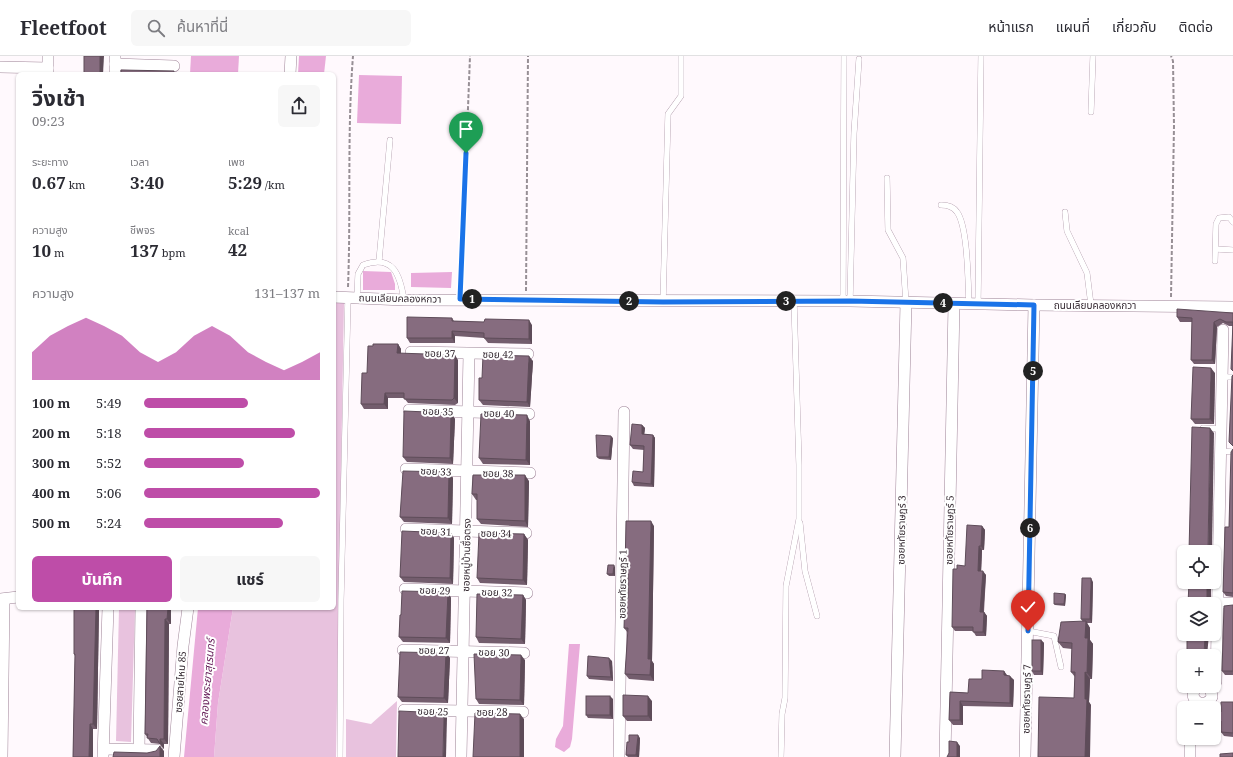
<!DOCTYPE html>
<html lang="th">
<meta charset="utf-8">
<style>
:root{--surface:#fff;--page:#f7f7f7;--text:#2b2b33;--muted:#7c7c81;--line:#e1e1e2;--accent:#be4da8}
body{margin:0;font-family:"Noto Serif","Noto Sans Thai",serif;background:var(--page);color:var(--text);height:100vh;display:flex;flex-direction:column;font-size:15px;white-space:nowrap}
*{box-sizing:border-box;margin:0}
p{font-size:13px;color:var(--muted)}
.icon{flex:none;width:22px;height:22px;fill:none;stroke:currentColor;stroke-width:2;stroke-linecap:round;stroke-linejoin:round}
.map{position:relative;flex:1;overflow:hidden}
.details{position:absolute;left:16px;top:16px;width:320px;height:538px;display:flex;flex-direction:column;background:var(--surface);border-radius:6px;box-shadow:0 1px 3px #0004}
.details>*{flex:none}
.fabs{position:absolute;left:1177px;top:489px;display:grid;gap:8px}
.fabs a{display:grid;place-items:center;width:44px;height:44px;border-radius:6px;background:var(--surface);box-shadow:0 1px 3px #0004;font-size:20px}
.pin{position:absolute;display:grid;place-items:center;width:34px;height:34px;color:#fff;margin:-41px -17px;border-radius:50% 50% 50% 0;rotate:-45deg;box-shadow:0 0 4px #0007}
.pin .icon{rotate:45deg}
.km{position:absolute;width:20px;height:20px;margin:-10px;border-radius:50%;background:#222;color:#fff;font-size:11px;line-height:20px;text-align:center}
.round{display:grid;place-items:center;flex:none;width:42px;height:42px;border-radius:6px;background:var(--page)}
.overview{display:flex;align-items:center;justify-content:space-between;height:68px;padding:0 16px}
h1{font-size:22px;font-weight:700;line-height:30px}
.stats{display:grid;grid-template-columns:repeat(3,1fr);gap:6px;height:68px;padding:4px 16px}
.stats div{display:grid;align-content:center}
.stats b{font-size:17px;font-weight:700}
.stats small{font-size:11px;font-weight:400}
.stats p{font-size:11px}
.chart{height:112px;padding:8px 16px}
.chart p{display:flex;justify-content:space-between}
.chart svg{width:100%;height:72px;margin-top:4px;fill:var(--accent);opacity:.7}
.action{display:flex;gap:8px;margin-top:auto;padding:8px 16px}
.action a{flex:1;height:46px;border-radius:6px;background:var(--accent);color:#fff;font-size:16px;font-weight:700;line-height:46px;text-align:center}
.action a+a{background:var(--page);color:var(--text)}
ul{padding:0 16px;list-style:none;font-size:13px}
li{display:grid;grid-template-columns:64px 48px 1fr;align-items:center;height:30px}
li i{height:10px;border-radius:5px;background:var(--accent)}
header{display:flex;align-items:center;gap:24px;box-sizing:border-box;height:56px;padding:0 20px;background:var(--surface);border-bottom:1px solid var(--line)}
header strong{font-size:19px}
nav{display:flex;gap:22px;margin-inline-start:auto;font-size:14px}
.search{width:280px;height:36px;background:var(--page);display:flex;align-items:center;gap:10px;box-sizing:border-box;padding:0 14px;border-radius:6px;color:var(--muted);font-size:15px}
.map>svg:first-child{display:block}
.green{fill:#e8c2de}
.water{fill:#e9abda}
.lines{fill:none;stroke-linecap:round;stroke-linejoin:round}
.lane-casing{stroke:#9f8598;stroke-width:6}
.street-casing{stroke:#9f8598;stroke-width:12}
.path{stroke:#978f95;stroke-width:2;stroke-dasharray:4 2;stroke-linecap:butt}
.lane{stroke:#fff;stroke-width:5.5}
.street{stroke:#fff;stroke-width:11}
.wall{fill:#735d6d}
.shaded-wall{fill:#5e4c59}
.building{fill:#866c7f;stroke:#5e4c59}
.route-casing{stroke:#fff;stroke-width:8}
.route{stroke:#1a73e8;stroke-width:5}
.labels{text-anchor:middle;stroke-width:4;stroke-linejoin:round;paint-order:stroke}
.street-label{font-size:10px;fill:#352a32;stroke:#fff}
.water-label{font-size:11px;font-style:italic;fill:#641c57;stroke:#fff}
</style>
<header>
<strong>Fleetfoot</strong>
<div class="search"><svg class="icon" aria-label="search" viewBox="0 0 24 24"><circle cx="10" cy="10" r="6"/><path d="M15 15l6 6"/></svg>ค้นหาที่นี่</div>
<nav><a>หน้าแรก</a><a>แผนที่</a><a>เกี่ยวกับ</a><a>ติดต่อ</a></nav>
</header>
<div class="map">
<svg width="1233" height="701" viewBox="0 0 1233 701">
<rect width="100%" height="100%" fill="#fff9fd"/>
<g class="green">
<path d="M334,246L344,247L336,701H214L218,647L233,552H334Z"/>
<path d="M119,552H135L131,686L116,685Z"/>
<path d="M397,645L396,701H346V663L371,668Z"/>
</g>
<g class="water">
<path d="M191,0H239L238,18H190Z"/>
<path d="M299,0H326L324,18H298Z"/>
<path d="M359,19L402,20L401,68L357,67Z"/>
<path d="M363,215L391,216L395,228V234H363Z"/>
<path d="M452,216L451,232L411,231V217Z"/>
<path d="M198,552H233L218,647L214,701H184Z"/>
<path d="M569,588H580L572,683L570,691L564,696L555,691L556,683L563,670Z"/>
</g>
<g class="lines">
<defs>
<g id="lane">
<path d="M1091,56L1093,0"/>
<path d="M887,122L888,174L903,202L906,247"/>
<path d="M941,149C947,149 953,150 957,156C968,171 968,227 969,248"/>
<path d="M1065,156L1067,175L1087,217L1091,249"/>
<path d="M1216,193L1233,194"/>
<path d="M379,205L390,84"/>
<path d="M1215,205L1216,168L1219,162L1229,161L1233,166"/>
<path d="M357,242L358,218L363,209C393,198 400,218 404,244"/>
<path d="M843,245L844,0"/>
<path d="M850,245L854,77L859,3"/>
<path d="M663,246L668,58L681,40V0"/>
<path d="M978,247L981,0"/>
<path d="M1222,321H1233"/>
<path d="M1203,372L1221,373"/>
<path d="M1221,395L1233,396"/>
<path d="M800,467L805,515L817,560"/>
<path d="M1028,575L1054,580L1061,611"/>
<path d="M340,701L341,544L348,241"/>
<path d="M781,701L782,658L785,642L786,530L799,463V409L794,245"/>
</g>
<g id="street">
<path d="M115,8L174,10"/>
<path d="M0,11L48,12"/>
<path d="M48,18V0"/>
<path d="M115,18V0"/>
<path d="M290,18L291,0"/>
<path d="M334,241L404,244L850,245L1034,249L1233,251"/>
<path d="M411,296L528,298"/>
<path d="M409,354L529,358"/>
<path d="M406,413L530,417"/>
<path d="M406,473L526,477"/>
<path d="M405,533L527,537"/>
<path d="M0,543L18,541"/>
<path d="M1219,547H1233"/>
<path d="M403,594L524,597"/>
<path d="M1214,628L1216,626L1223,274"/>
<path d="M1198,630C1184,641 1204,656 1212,641L1211,634L1207,630"/>
<path d="M404,654L523,656"/>
<path d="M104,693L157,694"/>
<path d="M139,693L141,552"/>
<path d="M2,701L4,543"/>
<path d="M103,701L108,552"/>
<path d="M174,701L183,590L188,552"/>
<path d="M461,701L469,298"/>
<path d="M619,701L624,356"/>
<path d="M895,701L906,247"/>
<path d="M945,701L954,248"/>
<path d="M1025,701L1034,249"/>
<path d="M1190,701V682"/>
</g>
</defs>
<use href="#lane" class="lane-casing"/>
<use href="#street" class="street-casing"/>
<g class="path">
<path d="M348,231C351,154 347,77 353,0"/>
<path d="M461,234L470,0"/>
<path d="M526,235L528,0"/>
<path d="M1171,241L1174,70L1173,5L1171,0"/>
</g>
<use href="#lane" class="lane"/>
<use href="#street" class="street"/>
</g>
<g class="wall">
<path d="M1233,257V270H1229L1223,267L1217,271L1215,308H1194L1191,304L1192,266H1180L1177,261Z"/>
<path d="M452,262L454,265L532,269V288L488,287L484,282L455,280V287H410L407,282Z"/>
<path d="M398,288L401,293V298L458,304V347L455,349L408,347L404,342H388V353H364L361,348L367,317Z"/>
<path d="M533,305L530,351L483,349L479,344L482,322Z"/>
<path d="M1215,317L1214,368H1195L1191,363Z"/>
<path d="M451,357L455,363L453,408L407,406L403,401Z"/>
<path d="M530,365V409L483,408L479,402Z"/>
<path d="M642,369L645,372L644,378L653,379L655,382L654,431L634,430L632,426L643,416L644,394L633,393L630,389Z"/>
<path d="M613,382L611,404L599,403L597,401Z"/>
<path d="M1233,393V541L1226,540L1223,536L1229,471Z"/>
<path d="M449,416L453,422L452,468L404,466L400,461Z"/>
<path d="M529,425L528,471L481,468L477,463V444H476L472,438Z"/>
<path d="M654,470L652,605L654,608V625L629,623L625,618L628,577L624,572L628,542V521L625,517Z"/>
<path d="M982,470L985,474L984,494H982L981,515L986,519L984,556L987,560L986,580H976L973,575H955L952,571L957,513L965,510Z"/>
<path d="M451,477L454,482L453,528L404,526L400,521Z"/>
<path d="M524,478L528,484L527,529L480,527L477,522Z"/>
<path d="M615,511V520H609L607,518Z"/>
<path d="M1093,526L1092,567H1087L1090,572V584L1093,588L1092,623H1090L1089,646L1091,649L1074,642L1075,621L1071,616L1072,593L1063,592L1058,586L1083,566L1081,563Z"/>
<path d="M448,536L451,542L450,587L403,586L399,581L401,559Z"/>
<path d="M1065,538L1066,539L1065,550L1055,549L1054,548Z"/>
<path d="M523,539L526,544L525,588L479,587L476,581Z"/>
<path d="M1233,549V619H1225L1222,615Z"/>
<path d="M74,552H99L97,673H93V701H73L75,600L74,598Z"/>
<path d="M147,552H171V568H169L168,688H164V693L160,688L151,687L145,678Z"/>
<path d="M1041,584L1044,587L1043,619H1034L1032,615Z"/>
<path d="M446,597L450,602L448,647L402,646L398,641Z"/>
<path d="M525,604L524,649L479,648L476,643Z"/>
<path d="M612,605L613,625L589,623L587,620Z"/>
<path d="M1004,615L1007,619L1014,624L1013,651L963,650V669H953L949,664L950,636L968,637L982,623Z"/>
<path d="M613,643V663L588,662L586,659Z"/>
<path d="M652,645V665H627L623,660Z"/>
<path d="M1233,646V681L1224,680L1221,676V670L1214,669V656H1221Z"/>
<path d="M640,682L639,701H628L626,699L629,686Z"/>
</g>
<g class="shaded-wall">
<path d="M100,0H104L103,18H100Z"/>
<path d="M529,264L532,269V288L529,283Z"/>
<path d="M1214,266L1217,271L1215,308L1212,304Z"/>
<path d="M452,275L455,280V287L452,282Z"/>
<path d="M398,288L401,293V302L397,297Z"/>
<path d="M455,299L458,304V347L454,342Z"/>
<path d="M529,300L533,305L530,351L527,346Z"/>
<path d="M1211,312L1215,317L1214,368L1210,363Z"/>
<path d="M385,337L388,342V353L384,348Z"/>
<path d="M451,357L455,363L453,408L450,402Z"/>
<path d="M527,359L530,365V409L526,404Z"/>
<path d="M642,369L645,372L644,381L642,378Z"/>
<path d="M1210,372L1214,377L1212,496H1208Z"/>
<path d="M653,379L655,382L654,431L651,428Z"/>
<path d="M611,380L613,382L611,404L609,401Z"/>
<path d="M449,416L453,422L452,468L448,462Z"/>
<path d="M525,419L529,425L528,471L525,465Z"/>
<path d="M651,465L654,470L652,605L654,608V625L650,619L648,603Z"/>
<path d="M982,470L985,474L984,494L981,490Z"/>
<path d="M451,477L454,482L453,528L450,522Z"/>
<path d="M524,478L528,484L527,529L523,524Z"/>
<path d="M979,490L982,494L981,519L978,515Z"/>
<path d="M614,509L615,511V520L613,518Z"/>
<path d="M983,515L986,519L983,560L980,556Z"/>
<path d="M1091,522L1093,526L1092,567L1090,563Z"/>
<rect x="1207" y="526" width="4" height="22"/>
<path d="M448,536L451,542L450,587L446,582Z"/>
<path d="M1065,538L1066,539L1065,550L1064,548Z"/>
<path d="M523,539L526,544L525,588L521,583Z"/>
<path d="M96,552H99L97,673L93,668Z"/>
<path d="M168,552H171V568L167,563Z"/>
<path d="M984,556L987,560L986,580L983,576Z"/>
<path d="M165,563L169,568L168,688L164,683Z"/>
<path d="M1086,565L1090,572V584L1093,588L1092,623L1087,617L1085,582Z"/>
<path d="M1205,578H1209L1207,600H1204Z"/>
<path d="M1041,584L1044,587L1043,619L1041,615Z"/>
<path d="M446,597L450,602L448,647L444,642Z"/>
<path d="M521,599L525,604L524,649L520,644Z"/>
<path d="M609,602L612,605L613,625L611,621Z"/>
<path d="M1004,615L1007,620L1004,619Z"/>
<path d="M1085,616L1090,623L1089,646L1091,649L1090,701H1085Z"/>
<path d="M1010,620L1014,624L1013,651L1010,647Z"/>
<path d="M610,640L613,643V663L610,659Z"/>
<path d="M648,640L652,645V665L648,660Z"/>
<path d="M960,645L963,650V669L960,664Z"/>
<path d="M444,657L447,662L446,701H443Z"/>
<path d="M520,658L524,663V701H520Z"/>
<path d="M90,668L93,673V701H89Z"/>
<path d="M638,679L640,682L639,701H637L636,699Z"/>
<path d="M160,683L164,688V693L160,688Z"/>
<path d="M957,686L960,690V701H957Z"/>
<path d="M160,690L164,695V701H160Z"/>
</g>
<g class="building">
<rect x="84" y="0" width="16" height="18"/>
<path d="M121,14L174,15V18H121Z"/>
<path d="M1177,253L1233,257V315L1231,313L1233,266H1226L1220,263L1214,266L1212,304H1191L1192,262L1177,261Z"/>
<path d="M407,261L452,262V265L484,266L485,263L529,264V283L484,282V277L452,275V282H407Z"/>
<path d="M373,288H398L397,297L455,299L454,342L452,344L404,343V337H385L384,348H361L362,317H367L368,290H373Z"/>
<path d="M483,299L529,300L527,346L479,344V322H482Z"/>
<path d="M1193,311L1211,312L1210,363H1191Z"/>
<path d="M1233,319V390L1229,386L1232,320Z"/>
<path d="M404,355L451,357L450,402L403,401Z"/>
<path d="M481,358L527,359L526,404L479,402Z"/>
<path d="M632,368L642,369V378L653,379L651,428L632,426L633,415L643,416L644,390L630,389Z"/>
<path d="M1192,371L1210,372L1208,496H1189Z"/>
<path d="M596,379L611,380L609,401H597Z"/>
<path d="M1233,393V537L1223,536L1225,471H1229L1231,396Z"/>
<path d="M403,415L449,416L448,462L400,461Z"/>
<path d="M473,419H525V465L477,463V438H472Z"/>
<path d="M626,465H651L648,603H651L650,619L625,618L628,572H624L625,541L628,542V518L625,517V515Z"/>
<path d="M967,469L982,470L981,490H979L978,515H983L980,556H984L983,576H973V571H952L953,513H957V509L965,510Z"/>
<path d="M402,475L451,477L450,522L400,521Z"/>
<path d="M479,477L524,478L523,524L477,522Z"/>
<path d="M608,509H614L613,518H607Z"/>
<path d="M1082,522H1091L1090,563H1081Z"/>
<path d="M1189,526H1207V548H1188Z"/>
<path d="M402,535L448,536L446,582L399,581L400,559H401Z"/>
<path d="M1054,537L1065,538L1064,548H1054Z"/>
<path d="M477,538L523,539L521,583L476,581Z"/>
<path d="M1233,549V615H1222L1224,550Z"/>
<path d="M74,552H96L93,668H90L89,701H73L75,598H74Z"/>
<path d="M147,552H168L167,563H165L164,683H160V688L157,683L147,682L148,678H145Z"/>
<path d="M1086,565L1085,582H1088L1087,617L1085,616V643H1087L1085,701H1038L1039,641L1074,642L1075,616H1071L1072,587L1058,586L1061,566Z"/>
<path d="M1187,578H1205L1204,600H1187Z"/>
<rect x="1032" y="584" width="9" height="31"/>
<path d="M400,596L446,597L444,642L398,641Z"/>
<path d="M474,598L521,599L520,644L476,643Z"/>
<path d="M588,600L609,602L611,621L587,620Z"/>
<path d="M982,614L1004,615V619L1010,620V647L960,645V664H949L950,636L968,637L969,623H982Z"/>
<path d="M623,639L648,640V660H623Z"/>
<rect x="586" y="640" width="24" height="19"/>
<path d="M1221,646H1233V677L1221,676V665H1214V656H1221Z"/>
<path d="M399,655L444,657L443,701H398Z"/>
<path d="M475,657L520,658V701H473Z"/>
<path d="M629,679H638L636,699H626L627,686H629Z"/>
<path d="M949,685L957,686V701H947L949,697Z"/>
<path d="M160,690V701H113L114,696L147,697L156,695Z"/>
<path d="M1233,697V701H1220V698Z"/>
</g>
<g class="lines">
<defs>
<path id="route" d="M466,97L460,243L663,246L850,245L1034,249L1028,575"/>
</defs>
<use href="#route" class="route-casing"/>
<use href="#route" class="route"/>
</g>
<g class="labels">
<g class="street-label">
<text transform="translate(400 242) rotate(1)" y="4">ถนนเลียบคลองหกวา</text>
<text x="1095" y="253">ถนนเลียบคลองหกวา</text>
<text transform="translate(440 297) rotate(1)" y="4">ซอย 37</text>
<text transform="translate(498 298) rotate(1)" y="4">ซอย 42</text>
<text transform="translate(438 355) rotate(2)" y="4">ซอย 35</text>
<text transform="translate(499 357) rotate(1)" y="4">ซอย 40</text>
<text transform="translate(436 415) rotate(3)" y="4">ซอย 33</text>
<text transform="translate(498 417) rotate(1)" y="4">ซอย 38</text>
<text transform="translate(901 474) rotate(-89)" y="4">ซอยหทัยราษฎร์ 3</text>
<text transform="translate(949 474) rotate(-89)" y="4">ซอยหทัยราษฎร์ 5</text>
<text transform="translate(436 475) rotate(3)" y="4">ซอย 31</text>
<text transform="translate(496 477) rotate(1)" y="4">ซอย 34</text>
<text transform="translate(466 499) rotate(-89)" y="4">ซอยหมู่บ้านซื่อตรง</text>
<text transform="translate(622 528) rotate(-89)" y="4">ซอยหทัยราษฎร์ 1</text>
<text transform="translate(435 534) rotate(2)" y="4">ซอย 29</text>
<text transform="translate(497 536) rotate(2)" y="4">ซอย 32</text>
<text transform="translate(434 594) rotate(1)" y="4">ซอย 27</text>
<text transform="translate(494 596) rotate(2)" y="4">ซอย 30</text>
<text transform="translate(180 626) rotate(-86)" y="4">ซอยสายไหม 85</text>
<text transform="translate(1026 643) rotate(-89)" y="4">ซอยหทัยราษฎร์ 7</text>
<text transform="translate(433 655) rotate(2)" y="4">ซอย 25</text>
<text x="492" y="660">ซอย 28</text>
</g>
<g class="water-label">
<text transform="translate(207 626) rotate(-85)" y="4">คลองพระยาสุเรนทร์</text>
</g>
</g>
</svg>
<div class="fabs">
<a><svg class="icon" aria-label="locate" viewBox="0 0 24 24"><circle cx="12" cy="12" r="6"/><path d="M12 2v4M12 18v4M2 12h4M18 12h4"/></svg></a>
<a><svg class="icon" aria-label="layers" viewBox="0 0 24 24"><path d="M12 4l9 5-9 5-9-5zM3 14l9 5 9-5"/></svg></a>
<a>+</a>
<a>−</a>
</div>
<div class="pin" style="left:466px;top:97px;background:#1e9e55"><svg class="icon" aria-label="arrive" viewBox="0 0 24 24"><path d="M6 21V4h12l-3 4 3 4H6"/></svg></div>
<div class="pin" style="left:1028px;top:575px;background:#d93025"><svg class="icon" aria-label="check" viewBox="0 0 24 24"><path d="M5 12l5 5 9-10"/></svg></div>
<b class="km" style="left:472px;top:243px">1</b>
<b class="km" style="left:629px;top:245px">2</b>
<b class="km" style="left:786px;top:245px">3</b>
<b class="km" style="left:943px;top:247px">4</b>
<b class="km" style="left:1033px;top:315px">5</b>
<b class="km" style="left:1030px;top:472px">6</b>
<section class="details">
<div class="overview"><div><h1>วิ่งเช้า</h1><p>09:23</p></div><a class="round"><svg class="icon" aria-label="share" viewBox="0 0 24 24"><path d="M12 15V3M7 8l5-5 5 5M5 13v7h14v-7"/></svg></a></div>
<div class="stats">
<div><p>ระยะทาง</p><b>0.67<small> km</small></b></div>
<div><p>เวลา</p><b>3:40</b></div>
<div><p>เพซ</p><b>5:29<small> /km</small></b></div>
</div>
<div class="stats">
<div><p>ความสูง</p><b>10<small> m</small></b></div>
<div><p>ชีพจร</p><b>137<small> bpm</small></b></div>
<div><p>kcal</p><b>42</b></div>
</div>
<div class="chart"><p><span>ความสูง</span>131–137 m</p>
<svg viewBox="0 0 160 44" preserveAspectRatio="none"><path d="M0 44V27L10 17L20 11L30 6L40 11L50 17L60 27L70 33L80 27L90 17L100 11L110 17L120 27L130 33L140 38L150 33L160 27V44z"/></svg>
</div>
<ul>
<li><b>100 m</b>5:49<i style="width:59%"></i></li>
<li><b>200 m</b>5:18<i style="width:86%"></i></li>
<li><b>300 m</b>5:52<i style="width:57%"></i></li>
<li><b>400 m</b>5:06<i style="width:100%"></i></li>
<li><b>500 m</b>5:24<i style="width:79%"></i></li>
</ul>
<div class="action"><a>บันทึก</a><a>แชร์</a></div>
</section>
</div>
